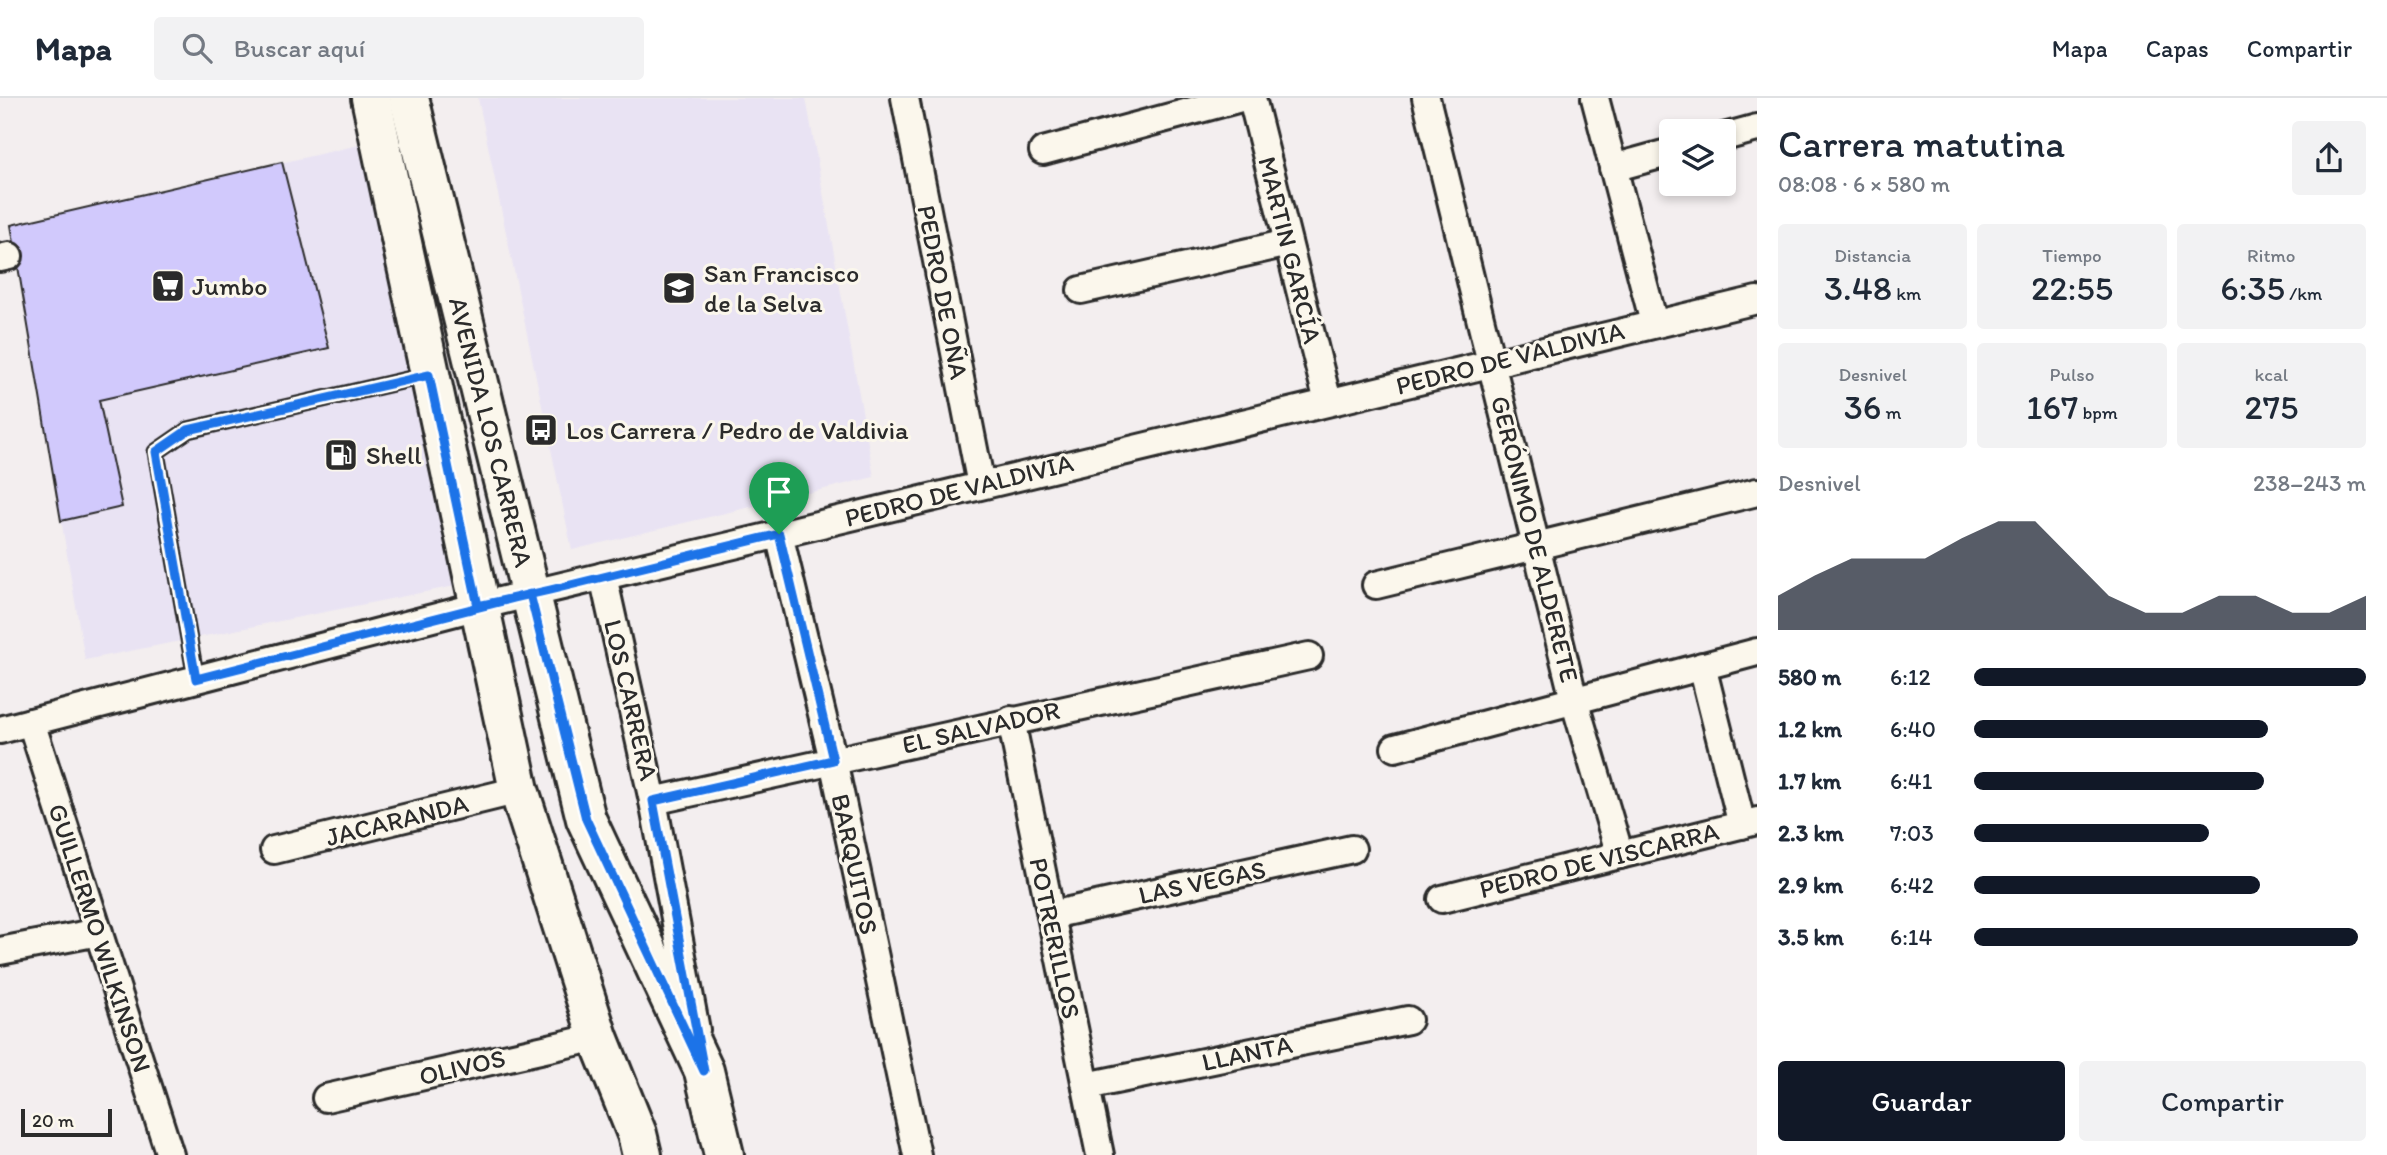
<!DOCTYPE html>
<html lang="es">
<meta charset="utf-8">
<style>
:root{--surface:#fff;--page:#f2f2f3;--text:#1f2937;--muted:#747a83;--line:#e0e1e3;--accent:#111827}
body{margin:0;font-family:Itim,sans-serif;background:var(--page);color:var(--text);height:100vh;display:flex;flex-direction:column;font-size:26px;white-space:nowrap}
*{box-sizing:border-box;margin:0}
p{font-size:23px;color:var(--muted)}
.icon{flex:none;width:38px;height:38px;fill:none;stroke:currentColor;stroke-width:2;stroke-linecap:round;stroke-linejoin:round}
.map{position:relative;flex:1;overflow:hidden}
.details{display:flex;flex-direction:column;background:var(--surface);width:630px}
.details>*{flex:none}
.controls{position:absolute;left:1659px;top:21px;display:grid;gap:14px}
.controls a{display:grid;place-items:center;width:77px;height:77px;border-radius:7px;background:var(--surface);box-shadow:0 4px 10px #0003;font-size:35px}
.scale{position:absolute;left:21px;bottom:18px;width:91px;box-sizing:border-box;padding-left:7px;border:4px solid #2b2b2b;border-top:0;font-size:19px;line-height:24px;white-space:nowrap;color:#2b2b2b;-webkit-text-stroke:5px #fbf7ec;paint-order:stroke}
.pin{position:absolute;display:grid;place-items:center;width:60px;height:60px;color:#fff;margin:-72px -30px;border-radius:50% 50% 50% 0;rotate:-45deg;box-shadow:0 0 7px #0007}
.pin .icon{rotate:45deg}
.round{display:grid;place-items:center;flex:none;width:74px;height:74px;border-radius:7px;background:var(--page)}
.summary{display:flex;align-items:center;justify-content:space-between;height:119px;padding:0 21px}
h1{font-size:38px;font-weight:600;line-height:52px}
.metrics{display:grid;grid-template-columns:repeat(3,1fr);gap:10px;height:119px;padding:7px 21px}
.metrics div{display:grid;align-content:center;border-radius:7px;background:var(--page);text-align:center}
.metrics b{font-size:35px;font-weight:600}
.metrics small{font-size:19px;font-weight:400}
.metrics p{font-size:19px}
.chart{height:196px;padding:14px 21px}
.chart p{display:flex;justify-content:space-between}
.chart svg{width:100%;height:126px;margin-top:7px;fill:var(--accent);opacity:.7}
.cta{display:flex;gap:14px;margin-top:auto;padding:14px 21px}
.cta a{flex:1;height:80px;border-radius:7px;background:var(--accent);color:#fff;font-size:28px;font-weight:600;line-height:80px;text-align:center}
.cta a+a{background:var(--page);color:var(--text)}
ul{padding:0 21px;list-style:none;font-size:23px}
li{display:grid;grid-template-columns:112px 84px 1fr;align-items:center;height:52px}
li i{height:18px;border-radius:9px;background:var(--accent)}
header{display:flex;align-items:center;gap:42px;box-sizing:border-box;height:98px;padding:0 35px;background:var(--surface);border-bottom:2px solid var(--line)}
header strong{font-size:33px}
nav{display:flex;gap:38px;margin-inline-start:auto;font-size:24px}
.search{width:490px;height:63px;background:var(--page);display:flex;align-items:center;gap:18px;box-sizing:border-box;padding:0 24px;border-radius:7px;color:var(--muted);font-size:26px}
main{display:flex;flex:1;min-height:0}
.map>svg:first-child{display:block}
.built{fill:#e9e3f3}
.building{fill:#d1c9fc;stroke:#2b2b2b;stroke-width:2}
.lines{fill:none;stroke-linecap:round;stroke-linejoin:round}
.lane-casing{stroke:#2b2b2b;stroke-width:19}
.street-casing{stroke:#2b2b2b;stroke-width:32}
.primary-casing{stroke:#2b2b2b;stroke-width:44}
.lane{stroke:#fbf7ec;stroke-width:14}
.street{stroke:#fbf7ec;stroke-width:26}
.primary{stroke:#fbf7ec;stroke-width:38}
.route-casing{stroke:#fff;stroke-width:14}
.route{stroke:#1a73e8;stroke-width:9}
.labels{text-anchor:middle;stroke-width:6;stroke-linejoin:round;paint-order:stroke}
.street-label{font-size:26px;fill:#2b2b2b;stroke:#fbf7ec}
.poi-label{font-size:26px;fill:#2b2b2b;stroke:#fbf7ec;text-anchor:start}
</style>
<header>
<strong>Mapa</strong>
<div class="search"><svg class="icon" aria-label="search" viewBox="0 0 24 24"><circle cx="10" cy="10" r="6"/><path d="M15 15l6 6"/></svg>Buscar aquí</div>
<nav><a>Mapa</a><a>Capas</a><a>Compartir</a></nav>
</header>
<main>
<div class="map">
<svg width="1757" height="1057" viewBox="0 0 1757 1057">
<rect width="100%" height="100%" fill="#f3eeef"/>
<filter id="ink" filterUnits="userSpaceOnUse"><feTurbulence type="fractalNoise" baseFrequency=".0143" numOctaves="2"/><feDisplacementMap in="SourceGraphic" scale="14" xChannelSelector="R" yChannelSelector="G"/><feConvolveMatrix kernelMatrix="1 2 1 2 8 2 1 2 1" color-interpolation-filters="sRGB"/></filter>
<g filter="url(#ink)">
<g class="built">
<path d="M478,0H806L874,379L572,452Z"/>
<path d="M363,46L455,488L85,562L11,127Z"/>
</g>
<path class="building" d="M282,64L329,250L99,302L122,409L61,423L11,127Z"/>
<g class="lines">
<defs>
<path id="lane" d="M196,581L156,354L188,332L428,277"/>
<g id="street">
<path d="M905,0L981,387"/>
<path d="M1252,0L1328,304"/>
<path d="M1426,0L1574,602L1620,757"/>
<path d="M1595,0L1654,225"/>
<path d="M1724,39L1757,30"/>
<path d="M1043,53L1241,0"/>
<path d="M1613,70L1671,54"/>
<path d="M0,160L9,158"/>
<path d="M1081,192L1288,145"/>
<path d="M779,436L833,662L917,1057"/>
<path d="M603,478L653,703L696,932"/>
<path d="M1376,487L1757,394"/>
<path d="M1702,568L1742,727"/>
<path d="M1011,622L1100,1057"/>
<path d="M31,624L170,1057"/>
<path d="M0,632L479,508L1757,202"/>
<path d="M1395,650L1757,554"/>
<path d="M653,703L1309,558"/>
<path d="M274,752L519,692"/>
<path d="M1442,801L1757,723"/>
<path d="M1051,817L1352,751"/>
<path d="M0,853L99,834"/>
<path d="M1086,988L1408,922"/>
<path d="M326,1000L598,939"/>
</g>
<g id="primary">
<path d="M371,0L519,692L598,939L637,1036L642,1057"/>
<path d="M409,0L586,721L704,973L724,1057"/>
</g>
</defs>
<use href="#lane" class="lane-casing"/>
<use href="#street" class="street-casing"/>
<use href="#primary" class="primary-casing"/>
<use href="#lane" class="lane"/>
<use href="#street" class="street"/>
<use href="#primary" class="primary"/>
</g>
</g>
<g class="lines" filter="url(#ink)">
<defs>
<path id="route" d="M779,436L550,492L478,508L429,277L188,332L156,354L196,581L530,496L586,721L704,973L653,703L833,662L779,436"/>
</defs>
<use href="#route" class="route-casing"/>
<use href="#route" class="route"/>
</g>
<defs>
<symbol id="supermarket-square" viewBox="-11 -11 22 22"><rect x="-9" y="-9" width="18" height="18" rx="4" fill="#2b2b2b" stroke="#fbf7ec"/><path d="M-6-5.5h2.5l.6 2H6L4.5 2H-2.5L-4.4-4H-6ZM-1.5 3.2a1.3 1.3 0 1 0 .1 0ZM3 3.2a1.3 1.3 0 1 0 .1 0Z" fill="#fff"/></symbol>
<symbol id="school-square" viewBox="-11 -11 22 22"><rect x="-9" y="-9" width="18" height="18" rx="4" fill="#2b2b2b" stroke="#fbf7ec"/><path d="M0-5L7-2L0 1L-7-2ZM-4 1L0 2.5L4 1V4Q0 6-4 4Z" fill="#fff"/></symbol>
<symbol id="bus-square" viewBox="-11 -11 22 22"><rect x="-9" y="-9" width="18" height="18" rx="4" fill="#2b2b2b" stroke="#fbf7ec"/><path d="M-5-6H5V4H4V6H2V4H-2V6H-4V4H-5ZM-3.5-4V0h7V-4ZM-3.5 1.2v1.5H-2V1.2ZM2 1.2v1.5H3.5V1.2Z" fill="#fff"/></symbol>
<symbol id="fuel-square" viewBox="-11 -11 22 22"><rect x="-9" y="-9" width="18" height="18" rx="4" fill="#2b2b2b" stroke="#fbf7ec"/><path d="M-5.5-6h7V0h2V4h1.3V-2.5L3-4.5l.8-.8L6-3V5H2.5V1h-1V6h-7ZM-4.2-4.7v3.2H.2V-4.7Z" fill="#fff"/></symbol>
</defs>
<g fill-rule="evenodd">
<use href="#supermarket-square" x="149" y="169" width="38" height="38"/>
<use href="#school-square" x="660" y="171" width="38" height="38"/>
<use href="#bus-square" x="522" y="313" width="38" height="38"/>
<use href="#fuel-square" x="322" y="338" width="38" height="38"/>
</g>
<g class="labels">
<g class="street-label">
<text transform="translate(1290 152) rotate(76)" y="9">MARTIN GARCÍA</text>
<text transform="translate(943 194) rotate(79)" y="9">PEDRO DE OÑA</text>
<text transform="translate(1510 260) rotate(-14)" y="9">PEDRO DE VALDIVIA</text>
<text transform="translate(491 334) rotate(76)" y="9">AVENIDA LOS CARRERA</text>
<text transform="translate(959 392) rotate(-14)" y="9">PEDRO DE VALDIVIA</text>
<text transform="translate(1535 441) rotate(76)" y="9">GERÓNIMO DE ALDERETE</text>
<text transform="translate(631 602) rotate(77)" y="9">LOS CARRERA</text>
<text transform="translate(981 629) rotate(-13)" y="9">EL SALVADOR</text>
<text transform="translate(397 722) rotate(-14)" y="9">JACARANDA</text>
<text transform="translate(1599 762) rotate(-14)" y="9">PEDRO DE VISCARRA</text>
<text transform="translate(855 766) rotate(78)" y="9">BARQUITOS</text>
<text transform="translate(1202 784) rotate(-12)" y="9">LAS VEGAS</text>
<text transform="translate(100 840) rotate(72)" y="9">GUILLERMO WILKINSON</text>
<text transform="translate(1055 840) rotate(78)" y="9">POTRERILLOS</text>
<text transform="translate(1247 955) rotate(-12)" y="9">LLANTA</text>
<text transform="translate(462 969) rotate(-13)" y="9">OLIVOS</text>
</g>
<g class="poi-label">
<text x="704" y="184">San Francisco<tspan x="704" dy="30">de la Selva</tspan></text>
<text x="192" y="197">Jumbo</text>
<text x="566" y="341">Los Carrera / Pedro de Valdivia</text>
<text x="366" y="366">Shell</text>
</g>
</g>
</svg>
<div class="controls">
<a><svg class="icon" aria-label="layers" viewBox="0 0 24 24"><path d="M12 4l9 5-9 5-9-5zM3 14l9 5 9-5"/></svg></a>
</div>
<div class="scale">20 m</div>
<div class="pin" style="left:779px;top:436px;background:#1e9e55"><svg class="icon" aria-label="arrive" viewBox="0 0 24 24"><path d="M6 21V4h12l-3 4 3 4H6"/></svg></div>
</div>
<section class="details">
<div class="summary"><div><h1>Carrera matutina</h1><p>08:08 · 6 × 580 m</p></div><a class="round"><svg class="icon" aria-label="share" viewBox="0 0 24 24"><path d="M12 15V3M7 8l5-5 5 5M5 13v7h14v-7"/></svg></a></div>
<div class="metrics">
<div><p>Distancia</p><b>3.48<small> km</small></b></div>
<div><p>Tiempo</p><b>22:55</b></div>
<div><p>Ritmo</p><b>6:35<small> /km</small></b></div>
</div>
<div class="metrics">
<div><p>Desnivel</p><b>36<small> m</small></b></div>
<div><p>Pulso</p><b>167<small> bpm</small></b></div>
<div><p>kcal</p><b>275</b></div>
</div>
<div class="chart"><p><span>Desnivel</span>238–243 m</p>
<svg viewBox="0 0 160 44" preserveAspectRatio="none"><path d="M0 44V32L10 25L20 19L30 19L40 19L50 12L60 6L70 6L80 19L90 32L100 38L110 38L120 32L130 32L140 38L150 38L160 32V44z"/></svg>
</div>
<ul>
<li><b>580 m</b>6:12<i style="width:100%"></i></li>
<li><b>1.2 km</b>6:40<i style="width:75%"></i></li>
<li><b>1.7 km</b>6:41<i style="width:74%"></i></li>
<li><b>2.3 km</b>7:03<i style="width:60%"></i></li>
<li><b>2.9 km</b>6:42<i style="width:73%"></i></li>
<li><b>3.5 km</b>6:14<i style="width:98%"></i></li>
</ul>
<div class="cta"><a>Guardar</a><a>Compartir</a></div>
</section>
</main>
